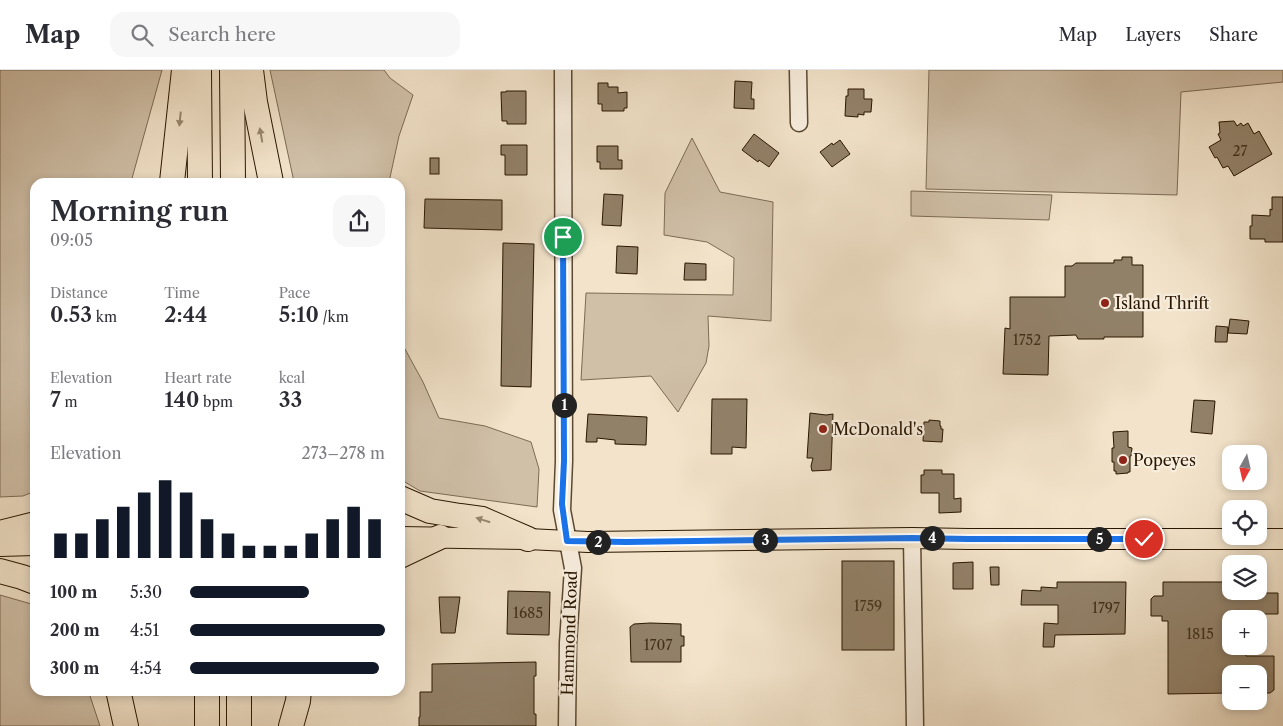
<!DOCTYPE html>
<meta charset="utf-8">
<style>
:root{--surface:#fff;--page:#f7f7f7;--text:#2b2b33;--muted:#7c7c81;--line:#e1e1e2;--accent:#111827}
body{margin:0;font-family:"Libre Caslon Text",serif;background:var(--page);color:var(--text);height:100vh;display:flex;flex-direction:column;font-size:19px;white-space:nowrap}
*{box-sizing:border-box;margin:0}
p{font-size:16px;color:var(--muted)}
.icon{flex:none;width:28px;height:28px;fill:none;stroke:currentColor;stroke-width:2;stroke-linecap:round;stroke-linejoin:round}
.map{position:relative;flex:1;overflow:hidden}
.sheet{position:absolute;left:30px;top:108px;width:375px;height:518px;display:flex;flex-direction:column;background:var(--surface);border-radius:15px;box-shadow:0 2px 8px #0003}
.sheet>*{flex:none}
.needle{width:32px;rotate:188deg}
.controls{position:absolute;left:1222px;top:375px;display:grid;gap:10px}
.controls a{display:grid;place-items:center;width:45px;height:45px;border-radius:10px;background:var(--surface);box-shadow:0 2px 8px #0003;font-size:25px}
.pin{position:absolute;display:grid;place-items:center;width:42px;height:42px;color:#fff;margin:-21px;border:2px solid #fff;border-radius:50%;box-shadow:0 1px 5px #0007}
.km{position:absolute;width:25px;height:25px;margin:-12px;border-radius:50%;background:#222;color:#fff;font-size:14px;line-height:25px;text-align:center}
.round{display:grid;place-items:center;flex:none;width:52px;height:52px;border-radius:15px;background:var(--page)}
.overview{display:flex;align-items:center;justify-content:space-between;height:85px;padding:0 20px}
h1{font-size:28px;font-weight:600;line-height:38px}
.metrics{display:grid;grid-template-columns:repeat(3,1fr);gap:8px;height:85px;padding:5px 20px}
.metrics div{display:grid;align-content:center}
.metrics b{font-size:21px;font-weight:600}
.metrics small{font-size:14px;font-weight:400}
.metrics p{font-size:14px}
.chart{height:140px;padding:10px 20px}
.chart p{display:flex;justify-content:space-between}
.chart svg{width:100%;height:90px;margin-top:5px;stroke:var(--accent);stroke-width:6}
ul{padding:0 20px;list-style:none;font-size:16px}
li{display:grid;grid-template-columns:80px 60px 1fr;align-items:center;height:38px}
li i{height:12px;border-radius:6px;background:var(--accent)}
header{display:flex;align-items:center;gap:30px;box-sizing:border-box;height:70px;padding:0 25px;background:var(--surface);border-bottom:1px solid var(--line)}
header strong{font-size:24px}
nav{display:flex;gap:28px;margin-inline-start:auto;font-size:18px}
.search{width:350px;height:45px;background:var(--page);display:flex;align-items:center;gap:12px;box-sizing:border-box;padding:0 18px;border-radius:15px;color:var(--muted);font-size:19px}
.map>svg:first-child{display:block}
.green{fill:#d0c0a8;stroke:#7c6b54}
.building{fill:#928169;stroke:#291600}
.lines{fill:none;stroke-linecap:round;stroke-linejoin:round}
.minor-casing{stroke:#5b4932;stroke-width:19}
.major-casing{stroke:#291600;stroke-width:22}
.highway-casing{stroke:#291600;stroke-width:26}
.minor{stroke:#f7eddd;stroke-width:16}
.major{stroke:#f2e3ca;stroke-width:20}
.highway{stroke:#f2e3ca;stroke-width:24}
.oneway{fill:#98876f}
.route-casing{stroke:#fff;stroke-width:10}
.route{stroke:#1a73e8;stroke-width:6}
.poi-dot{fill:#8f2418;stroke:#f7eddd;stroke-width:2}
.labels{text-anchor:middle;stroke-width:4.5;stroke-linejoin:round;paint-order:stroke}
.number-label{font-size:14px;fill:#43311a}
.poi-label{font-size:16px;fill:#291600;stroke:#f7eddd;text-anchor:start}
.street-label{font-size:16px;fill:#291600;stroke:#f7eddd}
</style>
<header>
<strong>Map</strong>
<div class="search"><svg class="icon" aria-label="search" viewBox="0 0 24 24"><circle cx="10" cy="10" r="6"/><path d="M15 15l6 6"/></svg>Search here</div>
<nav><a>Map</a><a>Layers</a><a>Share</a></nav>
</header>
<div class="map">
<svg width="1283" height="656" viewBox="0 0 1283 656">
<rect width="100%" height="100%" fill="#f2e3ca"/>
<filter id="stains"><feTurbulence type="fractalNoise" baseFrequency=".004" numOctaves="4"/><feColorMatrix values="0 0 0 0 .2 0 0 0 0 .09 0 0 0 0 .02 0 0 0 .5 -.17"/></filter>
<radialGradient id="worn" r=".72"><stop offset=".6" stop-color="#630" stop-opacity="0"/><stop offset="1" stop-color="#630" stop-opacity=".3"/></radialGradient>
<g class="green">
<path d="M0,0H162L131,112H35V421L23,426L0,427Z"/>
<path d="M270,0H384L390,8L413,25L399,66L389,112H294Z"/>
<path d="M929,0H1283V12L1181,22L1177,125L926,119Z"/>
<path d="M692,68L720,122L773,132L771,251L708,246L709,276L706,293L678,342L651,306L581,310L586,223L733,225L734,188L707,172L664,165L665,123Z"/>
<path d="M911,121L1052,125L1049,150L911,146Z"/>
<path d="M400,270L423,312L439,348L485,356L531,372L539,399L537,437L420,421L400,409Z"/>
<path d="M0,525L35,535V620H88L100,656H0Z"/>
</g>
<g class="building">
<path d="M735,11L752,12L751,29H754V39L734,38Z"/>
<path d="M598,13H608V17H618V23L627,22V38H624V41H602V34H598Z"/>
<path d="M848,19H864V29H872L871,42H864V45L858,44V47L845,46L846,26H848Z"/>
<path d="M506,21H526V54H507V51H502L501,22H506Z"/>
<path d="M1234,51L1237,56L1241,53L1243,56L1248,53L1254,64L1259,61L1272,84L1234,106L1228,96L1223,98L1217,87L1215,88L1209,77L1221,70L1218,64L1220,63L1219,52Z"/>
<path d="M754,64L779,83L769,97L759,90L758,92L742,80Z"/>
<path d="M840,70L850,84L832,97L820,82L832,73L833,75Z"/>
<path d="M501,75H527V105H505V85H501Z"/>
<path d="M597,76H618V90H622V99H600V92H597Z"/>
<rect x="430" y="88" width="9" height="16"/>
<path d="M604,124L623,125L621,156L602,155Z"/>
<path d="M1272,127H1283V172H1265V169H1250V156H1252V145L1270,146V139L1272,140Z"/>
<path d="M425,129L502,130V160L424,158Z"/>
<path d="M503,173L534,174L531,317L501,316Z"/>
<path d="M617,176L638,177L637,204L616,203Z"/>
<path d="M1122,187H1132V195H1143V267H1104V269H1078L1076,265L1049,266L1048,305L1003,304L1005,258L1010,259V227H1065V196H1072L1076,193H1114V190H1122Z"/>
<path d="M685,193L706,194V210H684Z"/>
<path d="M1230,249L1249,251L1247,264L1228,263Z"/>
<path d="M1216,256L1228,257L1227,272H1215Z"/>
<path d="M712,329H747L746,378L732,377V384H711Z"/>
<path d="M1194,330L1215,331L1212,364L1191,362Z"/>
<path d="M810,343L826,345L833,344L831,400L812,401L811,396L813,388H807Z"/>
<path d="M588,344L647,347L646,375L615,374V370L597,368V372H586Z"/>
<path d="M929,350L940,351V356H941V359H943L942,372L923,371L924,352H929Z"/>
<path d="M1128,361V377L1132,378L1131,386H1130V402H1128V403L1116,404V401H1114V392H1112V378H1114L1113,362Z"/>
<path d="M924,400H942V404H954V429L961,428V442L939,443V423H921V405H924Z"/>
<rect x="842" y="491" width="52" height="89"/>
<path d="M973,492V519H953V493Z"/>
<path d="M990,497H999V515H991Z"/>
<path d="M1057,512H1126L1125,564L1055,565L1054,577H1043L1044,553L1058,554V535H1021L1022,520L1041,521V517L1057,518Z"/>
<path d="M1163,512H1231V523H1278V544H1246V549H1231V576H1246V586H1274V620L1270,623H1259V604H1231V623L1168,624V551H1162V546H1151V529L1154,526H1163Z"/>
<path d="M508,521L550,522L549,565L507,564Z"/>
<path d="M439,527H460L455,563H441Z"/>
<path d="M650,553L681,554V566H684V576H681V592H631L630,557L634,554Z"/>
<path d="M536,592V606H534V644H536V656H419V647H420V622H432V594Z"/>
</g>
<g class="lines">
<defs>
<g id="minor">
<path d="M563,0L564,391L562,440L573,498L568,573L567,656"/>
<path d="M798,0L799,53"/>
<path d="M912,468L915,656"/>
</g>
<g id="major">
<path d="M400,467L528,469L588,472L912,468L968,469H1283"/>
<path d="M0,476L35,475"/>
</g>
<g id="highway">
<path d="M199,0L200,112"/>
<path d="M232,0L233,112"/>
<path d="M251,0L255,32L271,112"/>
<path d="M172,112L184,0"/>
<path d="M400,428L430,441L460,446L482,449L528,469"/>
<path d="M0,463L35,454"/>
<path d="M400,486L440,467"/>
<path d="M0,501L22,507L35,512"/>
<path d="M118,620L126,656"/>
<path d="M207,620V656"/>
<path d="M239,620V656"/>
<path d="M291,656L298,631L299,620"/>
</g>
</defs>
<use href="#minor" class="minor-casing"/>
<use href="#major" class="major-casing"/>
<use href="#highway" class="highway-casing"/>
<use href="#minor" class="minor"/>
<use href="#major" class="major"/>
<use href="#highway" class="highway"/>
</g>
<defs><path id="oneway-solid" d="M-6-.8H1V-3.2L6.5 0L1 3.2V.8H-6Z" transform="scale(1.25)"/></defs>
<g class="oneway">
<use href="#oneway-solid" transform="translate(180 49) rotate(96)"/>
<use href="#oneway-solid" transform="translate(261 65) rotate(-100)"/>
<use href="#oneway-solid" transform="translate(483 450) rotate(-163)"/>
</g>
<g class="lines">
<defs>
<path id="route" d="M563,167L564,391L562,434L567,471L626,472L912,468L968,469H1144"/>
</defs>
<use href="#route" class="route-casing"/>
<use href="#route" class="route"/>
</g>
<g class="poi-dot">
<circle cx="1105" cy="233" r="5"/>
<circle cx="823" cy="359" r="5"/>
<circle cx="1123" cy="390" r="5"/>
</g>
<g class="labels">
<g class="number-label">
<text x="1240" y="86">27</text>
<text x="1027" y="275">1752</text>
<text x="868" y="541">1759</text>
<text x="1106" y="543">1797</text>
<text x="528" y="548">1685</text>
<text x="1200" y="569">1815</text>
<text x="658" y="580">1707</text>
</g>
<g class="poi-label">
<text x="1115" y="239">Island Thrift</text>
<text x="833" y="365">McDonald's</text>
<text x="1133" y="396">Popeyes</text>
</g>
<g class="street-label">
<text transform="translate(569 563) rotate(-88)" y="6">Hammond Road</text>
</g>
</g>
<rect width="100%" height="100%" filter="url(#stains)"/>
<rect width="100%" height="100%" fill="url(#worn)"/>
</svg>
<div class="controls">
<a><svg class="needle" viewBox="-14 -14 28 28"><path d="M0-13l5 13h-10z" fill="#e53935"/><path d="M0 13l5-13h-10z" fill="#7c7c81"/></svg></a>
<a><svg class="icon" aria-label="locate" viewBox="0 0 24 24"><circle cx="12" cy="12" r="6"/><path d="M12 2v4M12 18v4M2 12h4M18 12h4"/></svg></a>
<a><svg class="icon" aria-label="layers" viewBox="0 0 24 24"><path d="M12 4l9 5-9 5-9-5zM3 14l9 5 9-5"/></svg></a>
<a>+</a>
<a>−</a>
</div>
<div class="pin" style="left:563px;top:167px;background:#1e9e55"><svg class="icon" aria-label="arrive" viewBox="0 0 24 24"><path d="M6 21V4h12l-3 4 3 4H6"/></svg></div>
<div class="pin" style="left:1144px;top:469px;background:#d93025"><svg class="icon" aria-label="check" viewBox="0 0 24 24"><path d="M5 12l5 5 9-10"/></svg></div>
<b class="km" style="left:564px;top:335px">1</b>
<b class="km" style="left:598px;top:472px">2</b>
<b class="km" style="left:765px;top:470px">3</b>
<b class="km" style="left:932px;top:468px">4</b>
<b class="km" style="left:1099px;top:469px">5</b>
<section class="sheet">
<div class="overview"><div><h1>Morning run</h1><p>09:05</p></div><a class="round"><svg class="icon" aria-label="share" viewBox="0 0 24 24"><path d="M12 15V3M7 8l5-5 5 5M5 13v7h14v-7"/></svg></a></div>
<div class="metrics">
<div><p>Distance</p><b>0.53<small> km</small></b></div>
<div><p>Time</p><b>2:44</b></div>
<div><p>Pace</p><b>5:10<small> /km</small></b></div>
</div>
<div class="metrics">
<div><p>Elevation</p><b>7<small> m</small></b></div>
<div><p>Heart rate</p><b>140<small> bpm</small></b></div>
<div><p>kcal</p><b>33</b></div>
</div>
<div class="chart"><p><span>Elevation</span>273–278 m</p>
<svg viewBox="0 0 160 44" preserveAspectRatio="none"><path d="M5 44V32M15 44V32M25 44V25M35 44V19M45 44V12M55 44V6M65 44V12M75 44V25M85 44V32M95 44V38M105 44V38M115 44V38M125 44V32M135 44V25M145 44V19M155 44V25"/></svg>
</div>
<ul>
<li><b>100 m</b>5:30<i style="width:61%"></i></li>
<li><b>200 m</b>4:51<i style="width:100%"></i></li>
<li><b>300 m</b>4:54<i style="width:97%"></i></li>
</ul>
</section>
</div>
